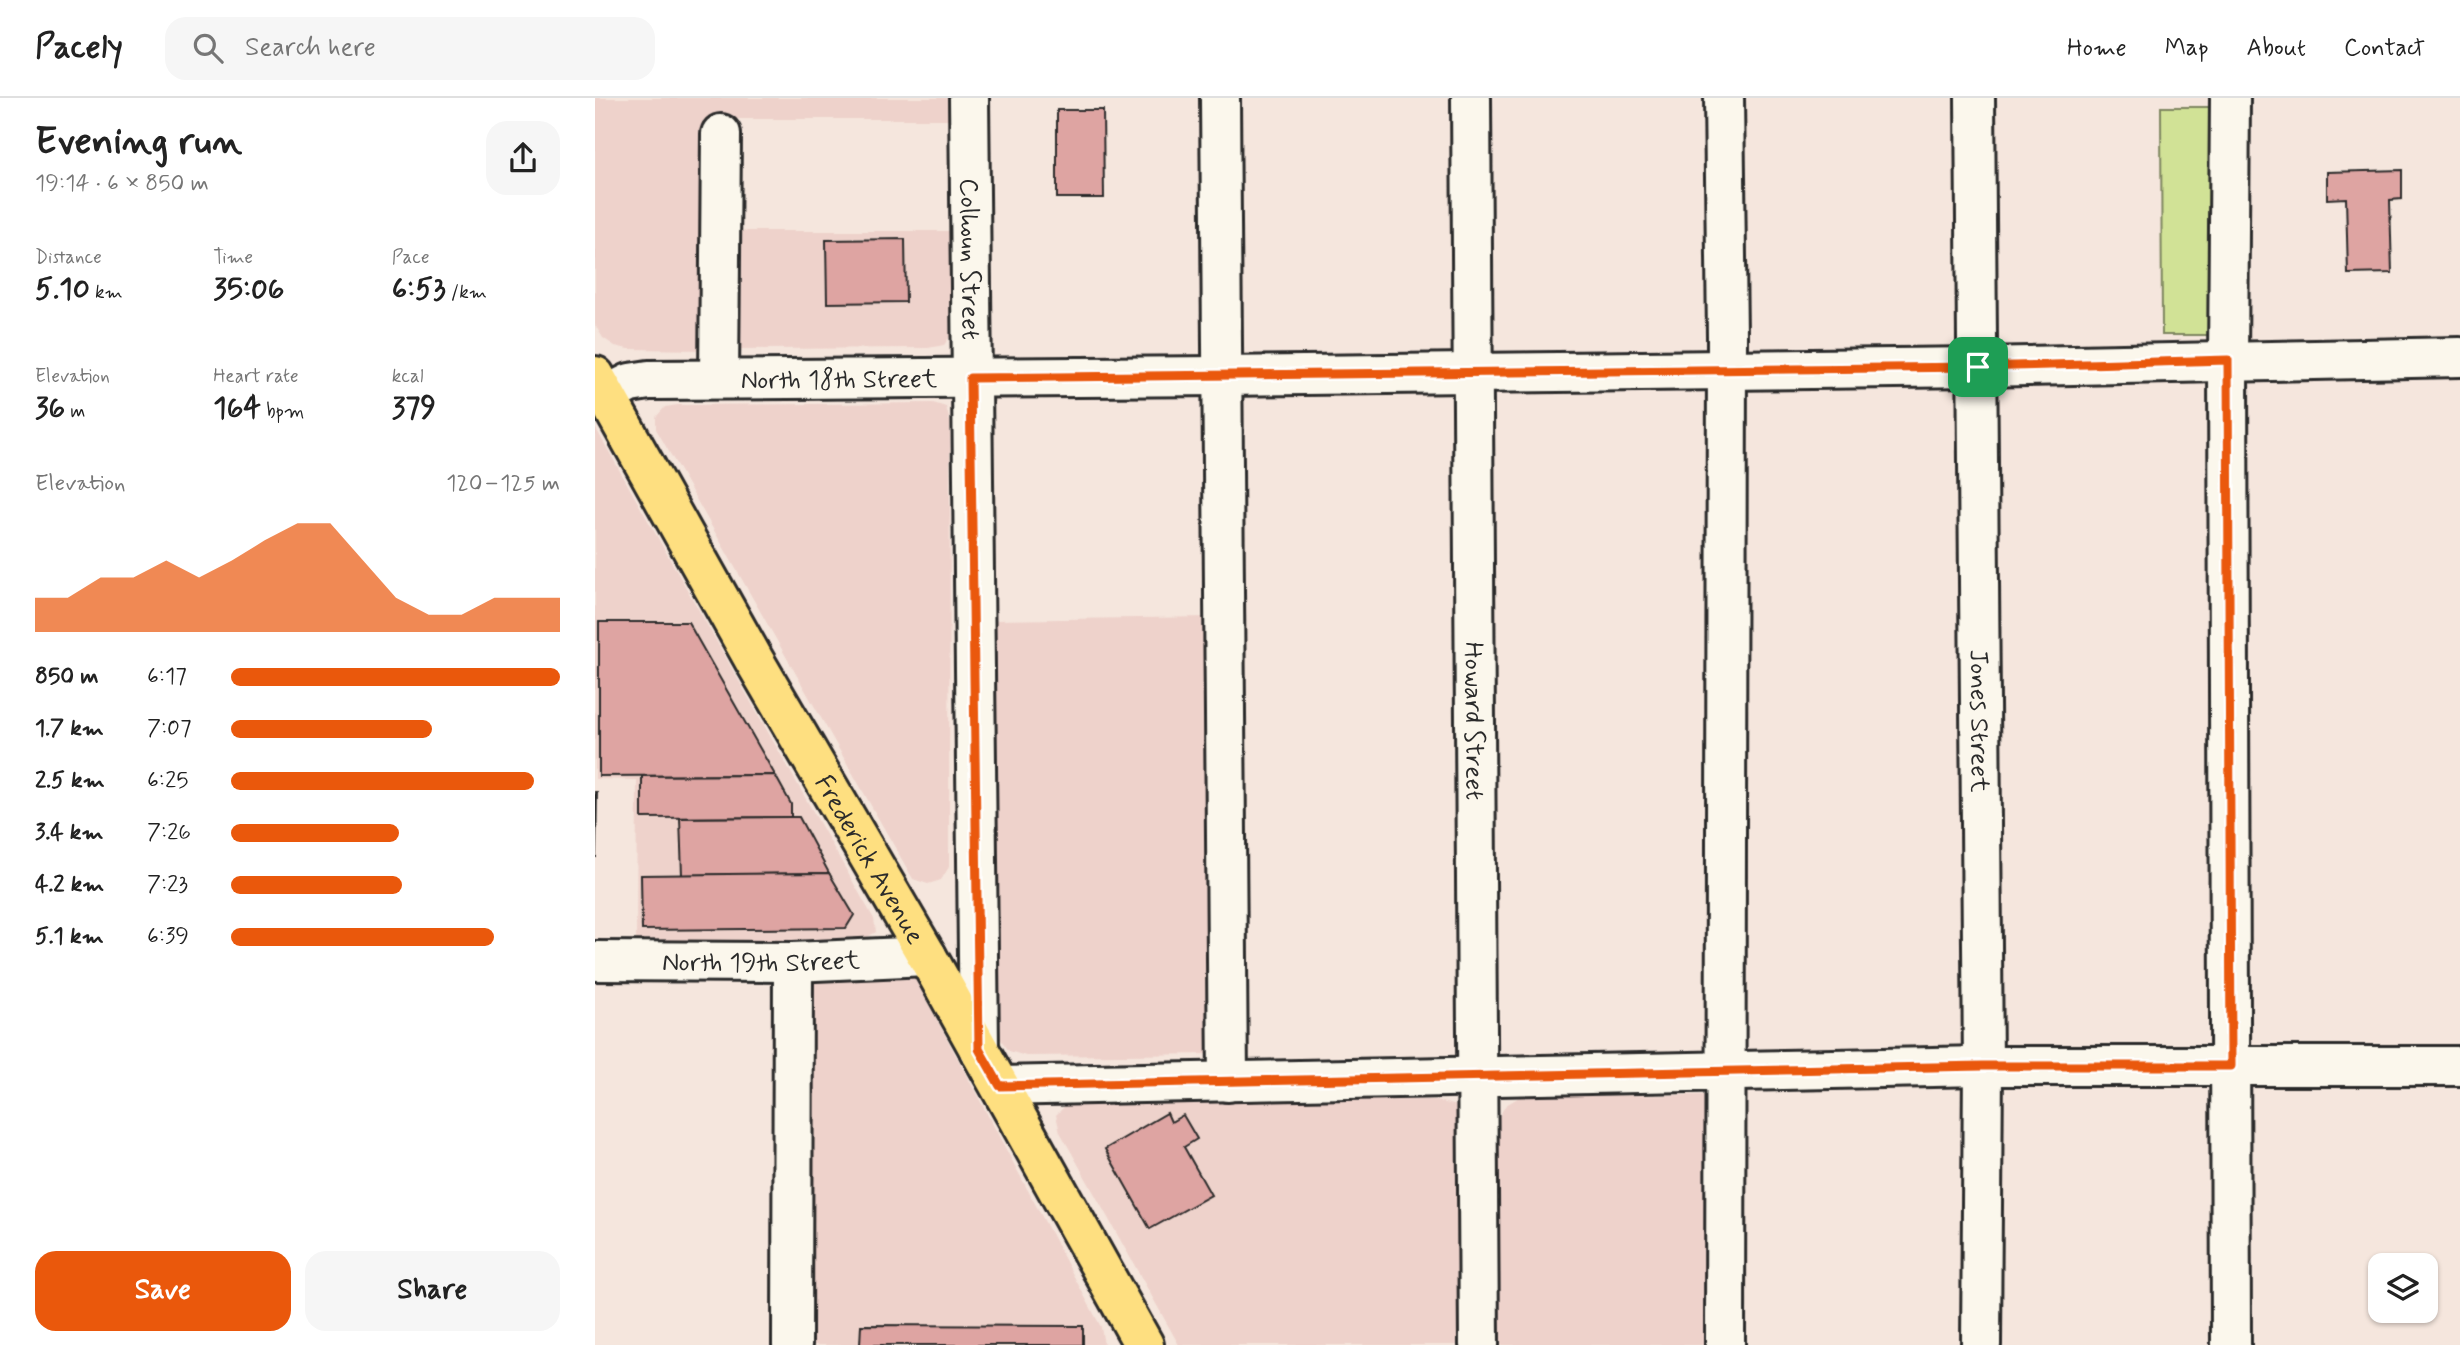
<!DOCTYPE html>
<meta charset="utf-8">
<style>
:root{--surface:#fff;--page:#f6f6f6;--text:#222;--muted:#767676;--line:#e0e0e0;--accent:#ea580c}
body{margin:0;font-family:Mynerve,sans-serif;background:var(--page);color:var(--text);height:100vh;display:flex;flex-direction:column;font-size:26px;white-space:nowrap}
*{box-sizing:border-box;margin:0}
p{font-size:23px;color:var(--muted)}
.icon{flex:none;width:38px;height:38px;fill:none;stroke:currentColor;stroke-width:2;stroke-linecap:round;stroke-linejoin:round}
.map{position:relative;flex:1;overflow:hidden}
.drawer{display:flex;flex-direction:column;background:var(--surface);width:595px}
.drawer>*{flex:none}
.tools{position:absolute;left:1773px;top:1155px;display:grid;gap:14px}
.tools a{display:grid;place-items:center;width:70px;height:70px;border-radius:14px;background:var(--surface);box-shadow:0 2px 5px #0004;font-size:35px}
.pin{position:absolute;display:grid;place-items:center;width:60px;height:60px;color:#fff;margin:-30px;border-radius:14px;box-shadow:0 4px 10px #0006}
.round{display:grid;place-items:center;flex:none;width:74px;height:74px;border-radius:21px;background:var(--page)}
.summary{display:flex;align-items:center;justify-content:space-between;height:119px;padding:0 35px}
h1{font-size:38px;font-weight:800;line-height:52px}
.figures{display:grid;grid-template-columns:repeat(3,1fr);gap:10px;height:119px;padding:7px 35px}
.figures div{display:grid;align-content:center}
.figures b{font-size:30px;font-weight:800}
.figures small{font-size:19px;font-weight:400}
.figures p{font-size:19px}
.chart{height:196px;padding:14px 35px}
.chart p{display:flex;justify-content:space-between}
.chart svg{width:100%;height:126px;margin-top:7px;fill:var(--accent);opacity:.7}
.primary-button{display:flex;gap:14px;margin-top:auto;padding:14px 35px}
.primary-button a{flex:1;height:80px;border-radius:21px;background:var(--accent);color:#fff;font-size:28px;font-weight:800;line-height:80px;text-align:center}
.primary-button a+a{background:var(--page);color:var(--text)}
ul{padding:0 35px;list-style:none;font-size:23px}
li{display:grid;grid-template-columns:112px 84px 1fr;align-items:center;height:52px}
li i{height:18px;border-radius:9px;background:var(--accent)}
header{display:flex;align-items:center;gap:42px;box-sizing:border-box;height:98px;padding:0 35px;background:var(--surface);border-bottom:2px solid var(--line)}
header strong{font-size:33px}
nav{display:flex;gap:38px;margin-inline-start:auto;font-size:24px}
.search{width:490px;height:63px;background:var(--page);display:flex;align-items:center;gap:18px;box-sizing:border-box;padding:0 24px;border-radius:21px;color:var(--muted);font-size:26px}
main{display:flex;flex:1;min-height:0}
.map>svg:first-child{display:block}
.built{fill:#eed2cb}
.green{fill:#d1e296;stroke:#7e8660;stroke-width:2}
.building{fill:#dea4a2;stroke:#2b2b2b;stroke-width:2}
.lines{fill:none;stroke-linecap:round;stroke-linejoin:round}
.minor-casing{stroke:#2b2b2b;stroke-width:44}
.major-casing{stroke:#2b2b2b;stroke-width:44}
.minor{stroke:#fbf7ec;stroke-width:38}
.major{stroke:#fedf80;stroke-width:38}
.route-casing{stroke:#fff;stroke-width:14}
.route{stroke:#ea580c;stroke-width:9}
.labels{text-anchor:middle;stroke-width:7;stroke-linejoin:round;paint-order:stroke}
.street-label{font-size:26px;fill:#2b2b2b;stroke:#fbf7ec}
</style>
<header>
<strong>Pacely</strong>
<div class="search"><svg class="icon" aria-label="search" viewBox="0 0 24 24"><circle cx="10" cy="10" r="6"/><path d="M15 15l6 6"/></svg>Search here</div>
<nav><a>Home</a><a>Map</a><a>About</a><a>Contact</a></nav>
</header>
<main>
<section class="drawer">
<div class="summary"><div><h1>Evening run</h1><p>19:14 · 6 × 850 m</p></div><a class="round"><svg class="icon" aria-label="share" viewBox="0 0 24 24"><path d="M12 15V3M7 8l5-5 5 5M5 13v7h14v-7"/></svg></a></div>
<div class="figures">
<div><p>Distance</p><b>5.10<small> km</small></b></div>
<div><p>Time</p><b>35:06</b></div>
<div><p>Pace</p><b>6:53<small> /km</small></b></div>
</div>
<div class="figures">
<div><p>Elevation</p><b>36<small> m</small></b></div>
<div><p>Heart rate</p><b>164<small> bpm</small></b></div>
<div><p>kcal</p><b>379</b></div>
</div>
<div class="chart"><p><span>Elevation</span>120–125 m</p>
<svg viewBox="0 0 160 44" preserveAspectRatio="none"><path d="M0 44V32L10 32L20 25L30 25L40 19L50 25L60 19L70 12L80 6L90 6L100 19L110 32L120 38L130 38L140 32L150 32L160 32V44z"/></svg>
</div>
<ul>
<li><b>850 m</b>6:17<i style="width:100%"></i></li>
<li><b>1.7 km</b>7:07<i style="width:61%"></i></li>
<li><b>2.5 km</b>6:25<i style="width:92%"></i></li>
<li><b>3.4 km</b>7:26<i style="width:51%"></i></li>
<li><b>4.2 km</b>7:23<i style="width:52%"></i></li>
<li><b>5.1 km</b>6:39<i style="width:80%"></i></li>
</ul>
<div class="primary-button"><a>Save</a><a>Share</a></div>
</section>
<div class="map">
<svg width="1865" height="1247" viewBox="0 0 1865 1247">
<rect width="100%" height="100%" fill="#f5e6dd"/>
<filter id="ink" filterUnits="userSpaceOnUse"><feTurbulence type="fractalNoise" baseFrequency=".0143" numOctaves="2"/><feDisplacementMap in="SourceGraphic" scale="14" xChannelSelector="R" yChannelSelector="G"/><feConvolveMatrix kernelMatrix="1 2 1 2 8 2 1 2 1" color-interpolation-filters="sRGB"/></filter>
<g filter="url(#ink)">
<g class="built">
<path d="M0,0H358V21H135L114,252L33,251L20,248L8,240L0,227Z"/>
<path d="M135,133H358L356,237L349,247L333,250L135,251Z"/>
<path d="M338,305L351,309L355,324L354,769L346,782L333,786L318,781L61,331V319L70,309L83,307Z"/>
<path d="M0,329L279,821L281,834L272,839L258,844L41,845L42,682L0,681Z"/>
<path d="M617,519L621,956L431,958L414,953L404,939L399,522Z"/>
<path d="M303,874L319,879L506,1229L509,1247H209V877Z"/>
<path d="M1122,997V1247H905L903,1020L911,1007L926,998Z"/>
<path d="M839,1002L862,1008L865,1027L864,1247H584L465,1034L461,1017L471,1007L491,1003Z"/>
</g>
<path class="green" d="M1566,9H1626L1627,237H1567Z"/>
<g class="building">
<path d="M462,12H508L509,100H462Z"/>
<path d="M1807,72V101L1795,102L1797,175L1753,176L1751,100L1732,101V74Z"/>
<path d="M310,141L311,204L232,205L231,142Z"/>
<path d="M4,524H93L180,677L4,678Z"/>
<path d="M180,677L196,706V719L47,720V678Z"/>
<path d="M0,694H2L1,759H0Z"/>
<path d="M196,719H204L234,775L87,777L85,720Z"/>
<path d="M234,775L259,817L251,830L47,832L46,777Z"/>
<path d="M572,1015L576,1024L588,1017L602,1041L589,1049L616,1097L555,1131L510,1051Z"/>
<path d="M266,1227L488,1228V1247H265Z"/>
</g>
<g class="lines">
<defs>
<g id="minor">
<path id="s1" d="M374,0L384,952"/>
<path d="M625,0L633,984"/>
<path id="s2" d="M876,0L884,1247"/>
<path d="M1129,0L1132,238L1130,1247"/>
<path id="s3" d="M1380,0L1388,968L1386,1247"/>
<path d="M1635,0L1633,262L1636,1247"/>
<path d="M124,281L126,36"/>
<path id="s4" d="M11,297L35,285L54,282L628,278L1383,269L1865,259"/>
<path id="s5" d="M0,863L198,864L332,858"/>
<path d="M405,988L1388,968H1865"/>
<path d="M197,1247L198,864"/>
</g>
<g id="major">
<path id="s6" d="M0,278L159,562L332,858L549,1247"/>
</g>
</defs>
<use href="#minor" class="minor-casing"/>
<use href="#major" class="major-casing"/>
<use href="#minor" class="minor"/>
<use href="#major" class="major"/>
</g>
</g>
<g class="lines" filter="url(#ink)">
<defs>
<path id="route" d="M1633,262L1636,968H1388L405,988L384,951L375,280L1383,269Z"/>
</defs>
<use href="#route" class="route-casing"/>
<use href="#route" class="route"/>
</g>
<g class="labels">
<g class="street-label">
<text dy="9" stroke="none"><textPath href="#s1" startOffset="161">Colhoun Street</textPath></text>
<text dy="9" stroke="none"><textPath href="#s4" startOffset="236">North 18th Street</textPath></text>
<text dy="9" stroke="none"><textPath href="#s2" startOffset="623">Howard Street</textPath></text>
<text dy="9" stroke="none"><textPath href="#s3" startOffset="623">Jones Street</textPath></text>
<text dy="9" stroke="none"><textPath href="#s6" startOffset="556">Frederick Avenue</textPath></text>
<text dy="9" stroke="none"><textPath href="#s5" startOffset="166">North 19th Street</textPath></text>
</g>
</g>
</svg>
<div class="tools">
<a><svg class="icon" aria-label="layers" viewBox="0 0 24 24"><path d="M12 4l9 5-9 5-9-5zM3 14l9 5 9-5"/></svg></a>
</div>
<div class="pin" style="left:1383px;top:269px;background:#1e9e55"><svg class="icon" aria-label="arrive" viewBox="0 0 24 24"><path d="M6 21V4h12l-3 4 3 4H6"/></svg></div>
</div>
</main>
